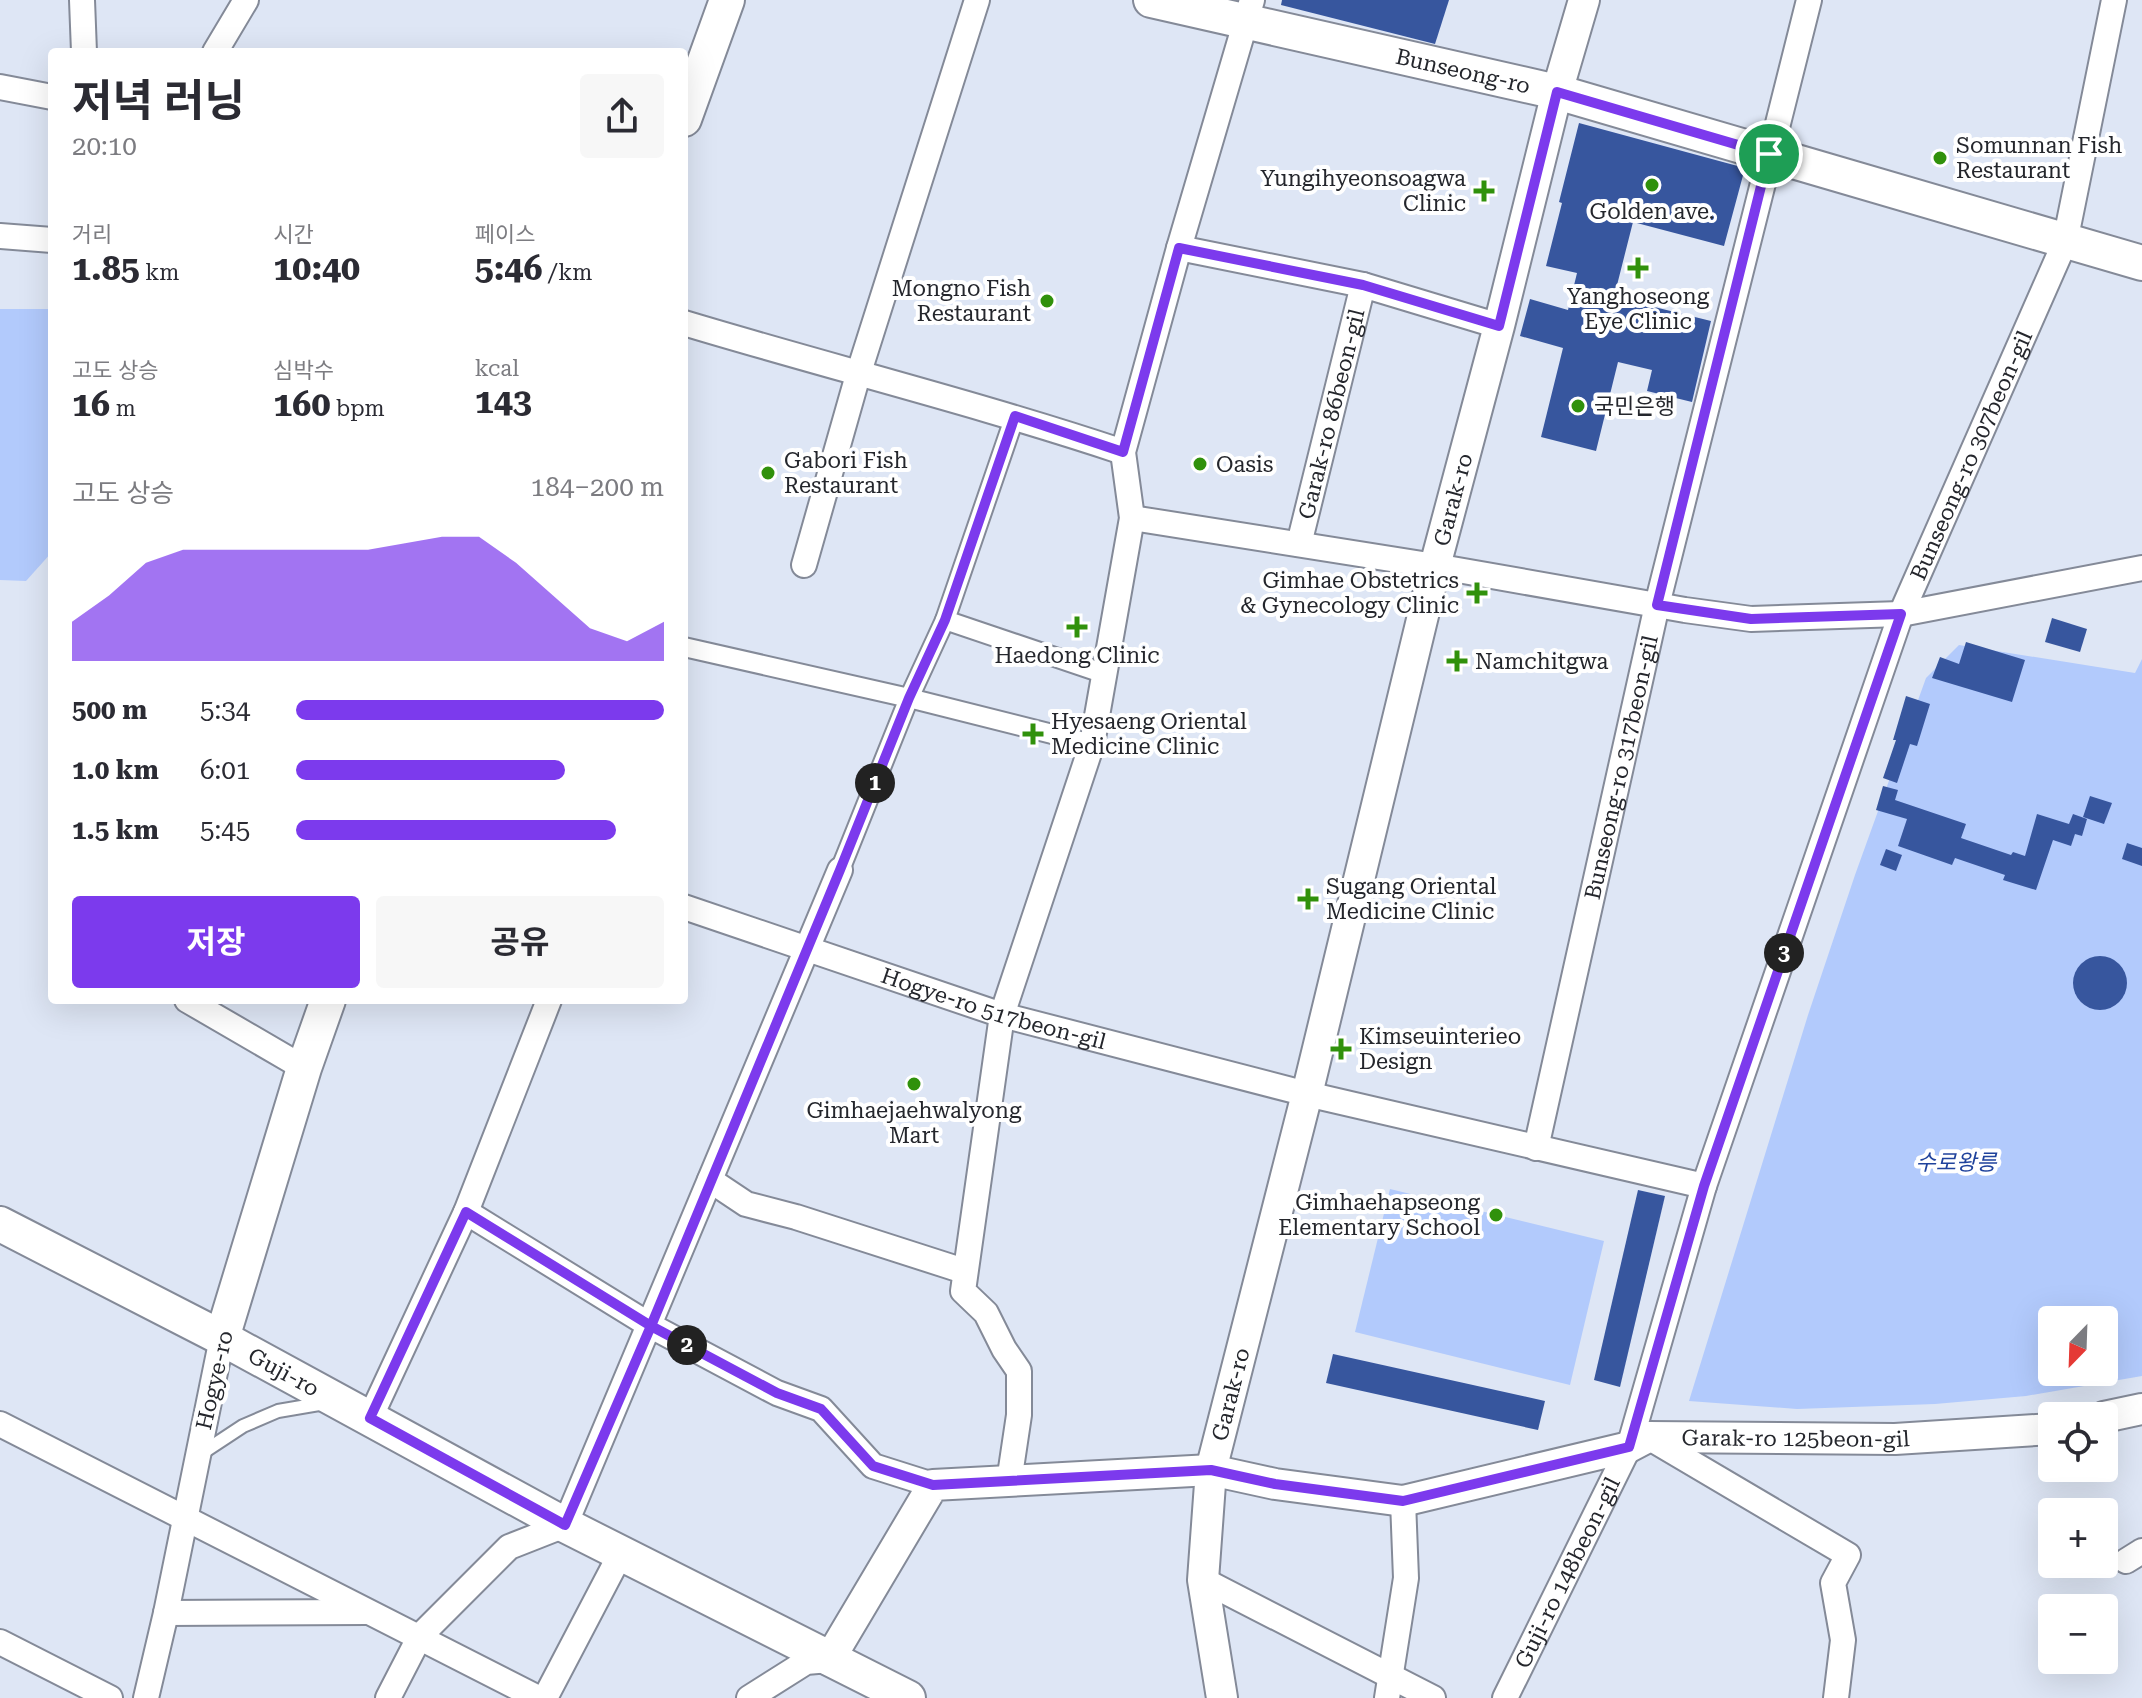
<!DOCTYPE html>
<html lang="ko">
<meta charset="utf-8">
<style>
:root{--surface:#fff;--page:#f7f7f7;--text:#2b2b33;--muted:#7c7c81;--accent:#7c3aed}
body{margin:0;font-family:"Roboto Serif","Noto Sans KR",serif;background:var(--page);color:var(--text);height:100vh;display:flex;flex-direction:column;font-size:30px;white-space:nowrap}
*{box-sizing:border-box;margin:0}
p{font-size:26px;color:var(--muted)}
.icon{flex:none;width:44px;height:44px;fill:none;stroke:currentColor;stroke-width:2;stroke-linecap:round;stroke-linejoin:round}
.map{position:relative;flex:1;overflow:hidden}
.panel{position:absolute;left:48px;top:48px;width:640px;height:956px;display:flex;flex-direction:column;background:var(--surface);border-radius:8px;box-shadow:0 8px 32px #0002}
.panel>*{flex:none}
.needle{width:52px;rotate:203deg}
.buttons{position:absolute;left:2038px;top:1306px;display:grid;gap:16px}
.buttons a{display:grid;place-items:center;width:80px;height:80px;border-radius:8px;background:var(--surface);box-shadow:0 8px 32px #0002;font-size:40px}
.pin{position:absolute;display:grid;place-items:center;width:68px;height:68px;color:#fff;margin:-34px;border:4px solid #fff;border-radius:50%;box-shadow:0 2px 8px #0007}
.km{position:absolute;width:40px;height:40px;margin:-20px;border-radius:50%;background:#222;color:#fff;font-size:22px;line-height:40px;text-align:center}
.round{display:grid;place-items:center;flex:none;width:84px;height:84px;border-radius:8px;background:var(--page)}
.head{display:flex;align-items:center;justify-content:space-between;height:136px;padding:0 24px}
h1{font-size:44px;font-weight:700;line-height:60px}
.figures{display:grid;grid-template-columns:repeat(3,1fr);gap:12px;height:136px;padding:8px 24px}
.figures div{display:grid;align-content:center}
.figures b{font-size:34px;font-weight:700}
.figures small{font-size:22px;font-weight:400}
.figures p{font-size:22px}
.chart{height:224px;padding:16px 24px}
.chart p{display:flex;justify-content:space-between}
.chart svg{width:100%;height:144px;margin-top:8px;fill:var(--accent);opacity:.7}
.action{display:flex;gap:16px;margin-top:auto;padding:16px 24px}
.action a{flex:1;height:92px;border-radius:8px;background:var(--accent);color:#fff;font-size:32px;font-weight:700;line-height:92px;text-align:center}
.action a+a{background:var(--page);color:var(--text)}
ul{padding:0 24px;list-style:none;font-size:26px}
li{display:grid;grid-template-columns:128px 96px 1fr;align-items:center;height:60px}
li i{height:20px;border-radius:10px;background:var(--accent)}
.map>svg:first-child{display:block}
.green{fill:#b2cafc;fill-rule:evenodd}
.building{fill:#37569e}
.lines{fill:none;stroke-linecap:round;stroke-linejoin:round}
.service-casing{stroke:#848a98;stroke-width:16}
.pedestrian-casing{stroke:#848a98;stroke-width:22}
.minor-casing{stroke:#848a98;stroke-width:28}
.tertiary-casing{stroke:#848a98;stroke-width:34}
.secondary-casing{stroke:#848a98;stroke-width:38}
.service{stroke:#fff;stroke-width:12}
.pedestrian{stroke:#fff;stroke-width:18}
.minor{stroke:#fff;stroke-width:24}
.tertiary{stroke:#fff;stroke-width:30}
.secondary{stroke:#fff;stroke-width:34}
.route-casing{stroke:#fff;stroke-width:16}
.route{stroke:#7c3aed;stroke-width:10}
.poi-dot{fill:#30910b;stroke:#fff;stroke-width:3}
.labels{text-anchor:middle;stroke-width:8;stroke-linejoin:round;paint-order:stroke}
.street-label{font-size:22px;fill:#24262c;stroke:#fff}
.poi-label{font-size:22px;fill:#24262c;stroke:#fff;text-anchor:start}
.park-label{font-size:22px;font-style:italic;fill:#1f429c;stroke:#fff}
</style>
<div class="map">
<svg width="2142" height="1698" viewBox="0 0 2142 1698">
<rect width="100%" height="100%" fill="#dee6f5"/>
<g class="green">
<path d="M0,309H52V552L26,581L0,580Z"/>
<path d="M1959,645L2135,673L2142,659V1376L2026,1396L1935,1404L1797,1409L1689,1401L1808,1015L1855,875L1926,678ZM2052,1320H2104V1372H2052Z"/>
<path d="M1390,1189L1604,1241L1570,1385L1355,1332Z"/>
</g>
<g class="building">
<path d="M1282,0H1449L1435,44L1281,5Z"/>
<path d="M1579,123L1745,168L1724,246L1633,222L1614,297L1711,321L1692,402L1647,391L1652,370L1618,362L1596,451L1541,437L1563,348L1520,336L1530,299L1568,310L1577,273L1546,266L1562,203L1559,202Z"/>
<path d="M2052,618L2087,629L2080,652L2045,642Z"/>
<path d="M1966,642L2025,660L2012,702L1932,678L1940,657L1959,664Z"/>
<path d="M1906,696L1930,704L1917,746L1910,744L1897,783L1883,778L1896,740H1893Z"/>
<path d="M1883,786L1898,790L1895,800L1966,824L1961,838L2011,855L2013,852L2025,856L2037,814L2069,824L2073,814L2087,819L2082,836L2075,834L2071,846L2053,840L2036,890L2003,880L2005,875L1955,858L1952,865L1898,846L1907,819L1876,810Z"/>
<path d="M2090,796L2112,803L2104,824L2083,817Z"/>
<path d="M2127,843L2142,848V866L2122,859Z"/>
<path d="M1886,849L1902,855L1896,871L1880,865Z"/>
<circle cx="2100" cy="983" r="27"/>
<path d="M1638,1190L1665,1196L1620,1387L1594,1380Z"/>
<path d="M1333,1354L1545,1401L1538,1430L1326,1383Z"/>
</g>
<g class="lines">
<defs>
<path id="service" d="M199,1455L243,1426L278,1411L325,1403"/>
<g id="pedestrian">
<path d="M945,620L1105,674"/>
<path d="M684,647L909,698L1092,744"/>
<path d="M840,870L909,698L945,620L1015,416"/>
</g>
<g id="minor">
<path d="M82,0L84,52"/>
<path d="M215,52L246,0"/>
<path d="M0,87L52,97"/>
<path d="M0,236L52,240"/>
<path d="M1179,248L1363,285"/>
<path d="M684,323C830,367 979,404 1123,452"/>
<path d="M1132,518L1435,566L1685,610L1751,619L1901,614L2142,568"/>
<path id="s1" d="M1299,544L1363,285L1499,326"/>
<path d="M804,565L858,375L977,0"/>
<path id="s2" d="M684,907L1002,1015L1307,1094L1704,1186"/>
<path d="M187,1000L304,1068"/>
<path id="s3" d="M1536,1148L1657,605L1809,0"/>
<path d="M710,1180L746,1204L796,1217L964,1271"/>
<path d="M466,1212L651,1326L777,1393L821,1409L873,1466L933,1485"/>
<path d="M370,1418L466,1212L549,1000"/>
<path d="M0,1424L538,1698"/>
<path d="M1648,1437L1848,1555L1833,1583L1843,1640L1836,1698"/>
<path d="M1009,1482L1019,1415V1371L1004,1349L986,1313L963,1291L1002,1015L1092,744L1132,518L1123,452L1179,248L1252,0"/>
<path d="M2126,1561L2142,1551"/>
<path d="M1203,1580L1433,1698"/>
<path d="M166,1613L367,1612"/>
<path d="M0,1642L110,1698"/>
<path d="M146,1698L166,1613L222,1338"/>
<path d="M388,1698L420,1636L509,1547L565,1525L840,870"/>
<path d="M545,1698L621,1553"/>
<path d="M749,1698L806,1662L829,1660"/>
<path d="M1387,1698L1406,1578L1403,1501"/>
<path id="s4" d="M1505,1698L1629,1447L1704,1186L1901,614L2065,242L2114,0"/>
</g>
<g id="tertiary">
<path d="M2104,1417L2142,1409"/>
<path id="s5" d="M829,1660L933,1485L1211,1470L1275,1484L1403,1501L1629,1447L1648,1437L1895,1439L2052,1429"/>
<path id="s6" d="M1222,1698L1203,1580L1211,1470L1307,1094L1435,566L1499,326L1557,92L1584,0"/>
</g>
<g id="secondary">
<path id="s7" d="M1151,0L1557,92L2142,263"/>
<path d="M684,119L727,0"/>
<path id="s8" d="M0,1224L222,1338L565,1525L908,1698"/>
<path d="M222,1338L304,1068L328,1000"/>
</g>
</defs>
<use href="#service" class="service-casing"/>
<use href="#pedestrian" class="pedestrian-casing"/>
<use href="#minor" class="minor-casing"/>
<use href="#tertiary" class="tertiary-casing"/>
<use href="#secondary" class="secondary-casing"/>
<use href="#service" class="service"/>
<use href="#pedestrian" class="pedestrian"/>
<use href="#minor" class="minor"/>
<use href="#tertiary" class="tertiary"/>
<use href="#secondary" class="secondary"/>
</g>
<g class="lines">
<defs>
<path id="route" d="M1769,154L1557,92L1499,326L1363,285L1179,248L1123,452L1015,416L945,620L909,698L840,870L651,1326L565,1525L370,1418L466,1212L651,1326L777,1393L821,1409L873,1466L933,1485L1211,1470L1275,1484L1403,1501L1629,1447L1704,1186L1901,614L1751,619L1657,605L1769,154"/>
</defs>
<use href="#route" class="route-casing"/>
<use href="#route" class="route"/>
</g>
<g class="poi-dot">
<circle cx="1940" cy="158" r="8"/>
<circle cx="1652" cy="185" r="8"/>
<path d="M1480 179h8v8h8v8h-8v8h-8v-8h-8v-8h8z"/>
<path d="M1634 256h8v8h8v8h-8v8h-8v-8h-8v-8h8z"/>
<circle cx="1047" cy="301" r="8"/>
<circle cx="1578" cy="406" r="8"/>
<circle cx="1200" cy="464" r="8"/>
<circle cx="768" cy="473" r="8"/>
<path d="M1473 581h8v8h8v8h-8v8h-8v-8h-8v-8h8z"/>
<path d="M1073 615h8v8h8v8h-8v8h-8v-8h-8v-8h8z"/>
<path d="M1453 649h8v8h8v8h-8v8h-8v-8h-8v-8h8z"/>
<path d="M1029 722h8v8h8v8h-8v8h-8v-8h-8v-8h8z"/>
<path d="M1304 887h8v8h8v8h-8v8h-8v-8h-8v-8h8z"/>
<path d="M1337 1037h8v8h8v8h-8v8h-8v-8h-8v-8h8z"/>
<circle cx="914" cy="1084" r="8"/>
<circle cx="1496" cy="1215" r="8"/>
</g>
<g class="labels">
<g class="street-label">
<text dy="8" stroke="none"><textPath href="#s7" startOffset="320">Bunseong-ro</textPath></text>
<text dy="8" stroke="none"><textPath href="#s1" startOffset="134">Garak-ro 86beon-gil</textPath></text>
<text dy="8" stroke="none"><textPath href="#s4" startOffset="1330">Bunseong-ro 307beon-gil</textPath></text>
<text dy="8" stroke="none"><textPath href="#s6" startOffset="1230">Garak-ro</textPath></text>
<text dy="8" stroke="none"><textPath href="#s3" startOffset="390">Bunseong-ro 317beon-gil</textPath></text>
<text dy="8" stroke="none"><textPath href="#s2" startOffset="326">Hogye-ro 517beon-gil</textPath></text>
<text dy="8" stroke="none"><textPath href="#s8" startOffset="320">Guji-ro</textPath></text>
<text transform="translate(214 1380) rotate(-77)" y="8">Hogye-ro</text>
<text dy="8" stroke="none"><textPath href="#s6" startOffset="308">Garak-ro</textPath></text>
<text dy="8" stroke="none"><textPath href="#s5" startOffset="1078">Garak-ro 125beon-gil</textPath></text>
<text dy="8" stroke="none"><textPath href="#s4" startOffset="140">Guji-ro 148beon-gil</textPath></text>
</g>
<g class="poi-label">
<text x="1956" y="153">Somunnan Fish<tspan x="1956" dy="25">Restaurant</tspan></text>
<text x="1466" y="186" text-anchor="end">Yungihyeonsoagwa<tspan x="1466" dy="25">Clinic</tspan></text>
<text x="1652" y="219" text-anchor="middle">Golden ave.</text>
<text x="1031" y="296" text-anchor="end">Mongno Fish<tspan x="1031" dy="25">Restaurant</tspan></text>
<text x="1638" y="304" text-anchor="middle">Yanghoseong<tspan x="1638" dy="25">Eye Clinic</tspan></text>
<text x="1594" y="414">국민은행</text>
<text x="784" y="468">Gabori Fish<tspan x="784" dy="25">Restaurant</tspan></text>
<text x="1216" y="472">Oasis</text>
<text x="1459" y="588" text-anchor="end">Gimhae Obstetrics<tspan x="1459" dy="25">&amp; Gynecology Clinic</tspan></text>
<text x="1077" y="663" text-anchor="middle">Haedong Clinic</text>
<text x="1475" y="669">Namchitgwa</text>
<text x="1051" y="729">Hyesaeng Oriental<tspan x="1051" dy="25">Medicine Clinic</tspan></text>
<text x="1326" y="894">Sugang Oriental<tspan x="1326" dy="25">Medicine Clinic</tspan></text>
<text x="1359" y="1044">Kimseuinterieo<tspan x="1359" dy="25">Design</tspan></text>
<text x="914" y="1118" text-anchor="middle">Gimhaejaehwalyong<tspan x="914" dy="25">Mart</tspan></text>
<text x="1480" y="1210" text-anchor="end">Gimhaehapseong<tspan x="1480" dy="25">Elementary School</tspan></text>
</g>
<g class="park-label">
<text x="1956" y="1170">수로왕릉</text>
</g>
</g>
</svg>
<div class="buttons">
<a><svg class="needle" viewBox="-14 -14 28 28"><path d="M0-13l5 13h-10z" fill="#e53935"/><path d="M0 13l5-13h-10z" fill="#7c7c81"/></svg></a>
<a><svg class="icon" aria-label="locate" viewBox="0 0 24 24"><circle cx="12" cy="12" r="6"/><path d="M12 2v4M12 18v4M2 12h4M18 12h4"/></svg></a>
<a>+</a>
<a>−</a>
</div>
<div class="pin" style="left:1769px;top:154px;background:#1e9e55"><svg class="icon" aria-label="arrive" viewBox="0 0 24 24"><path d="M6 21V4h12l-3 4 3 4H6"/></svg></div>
<b class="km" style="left:875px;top:783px">1</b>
<b class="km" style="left:687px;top:1345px">2</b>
<b class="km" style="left:1784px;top:953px">3</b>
<section class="panel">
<div class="head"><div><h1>저녁 러닝</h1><p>20:10</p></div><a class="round"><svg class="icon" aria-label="share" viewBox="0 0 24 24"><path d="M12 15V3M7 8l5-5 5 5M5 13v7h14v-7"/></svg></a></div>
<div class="figures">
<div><p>거리</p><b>1.85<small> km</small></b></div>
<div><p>시간</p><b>10:40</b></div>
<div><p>페이스</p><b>5:46<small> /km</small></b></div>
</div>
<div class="figures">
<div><p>고도 상승</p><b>16<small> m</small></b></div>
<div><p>심박수</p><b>160<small> bpm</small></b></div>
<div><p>kcal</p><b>143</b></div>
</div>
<div class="chart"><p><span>고도 상승</span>184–200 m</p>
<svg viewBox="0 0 160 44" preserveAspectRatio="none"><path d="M0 44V32L10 24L20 14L30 10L40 10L50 10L60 10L70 10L80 10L90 8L100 6L110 6L120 14L130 24L140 34L150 38L160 32V44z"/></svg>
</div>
<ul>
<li><b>500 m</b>5:34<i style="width:100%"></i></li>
<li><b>1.0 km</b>6:01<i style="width:73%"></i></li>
<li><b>1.5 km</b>5:45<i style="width:87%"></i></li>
</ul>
<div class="action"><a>저장</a><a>공유</a></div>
</section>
</div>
